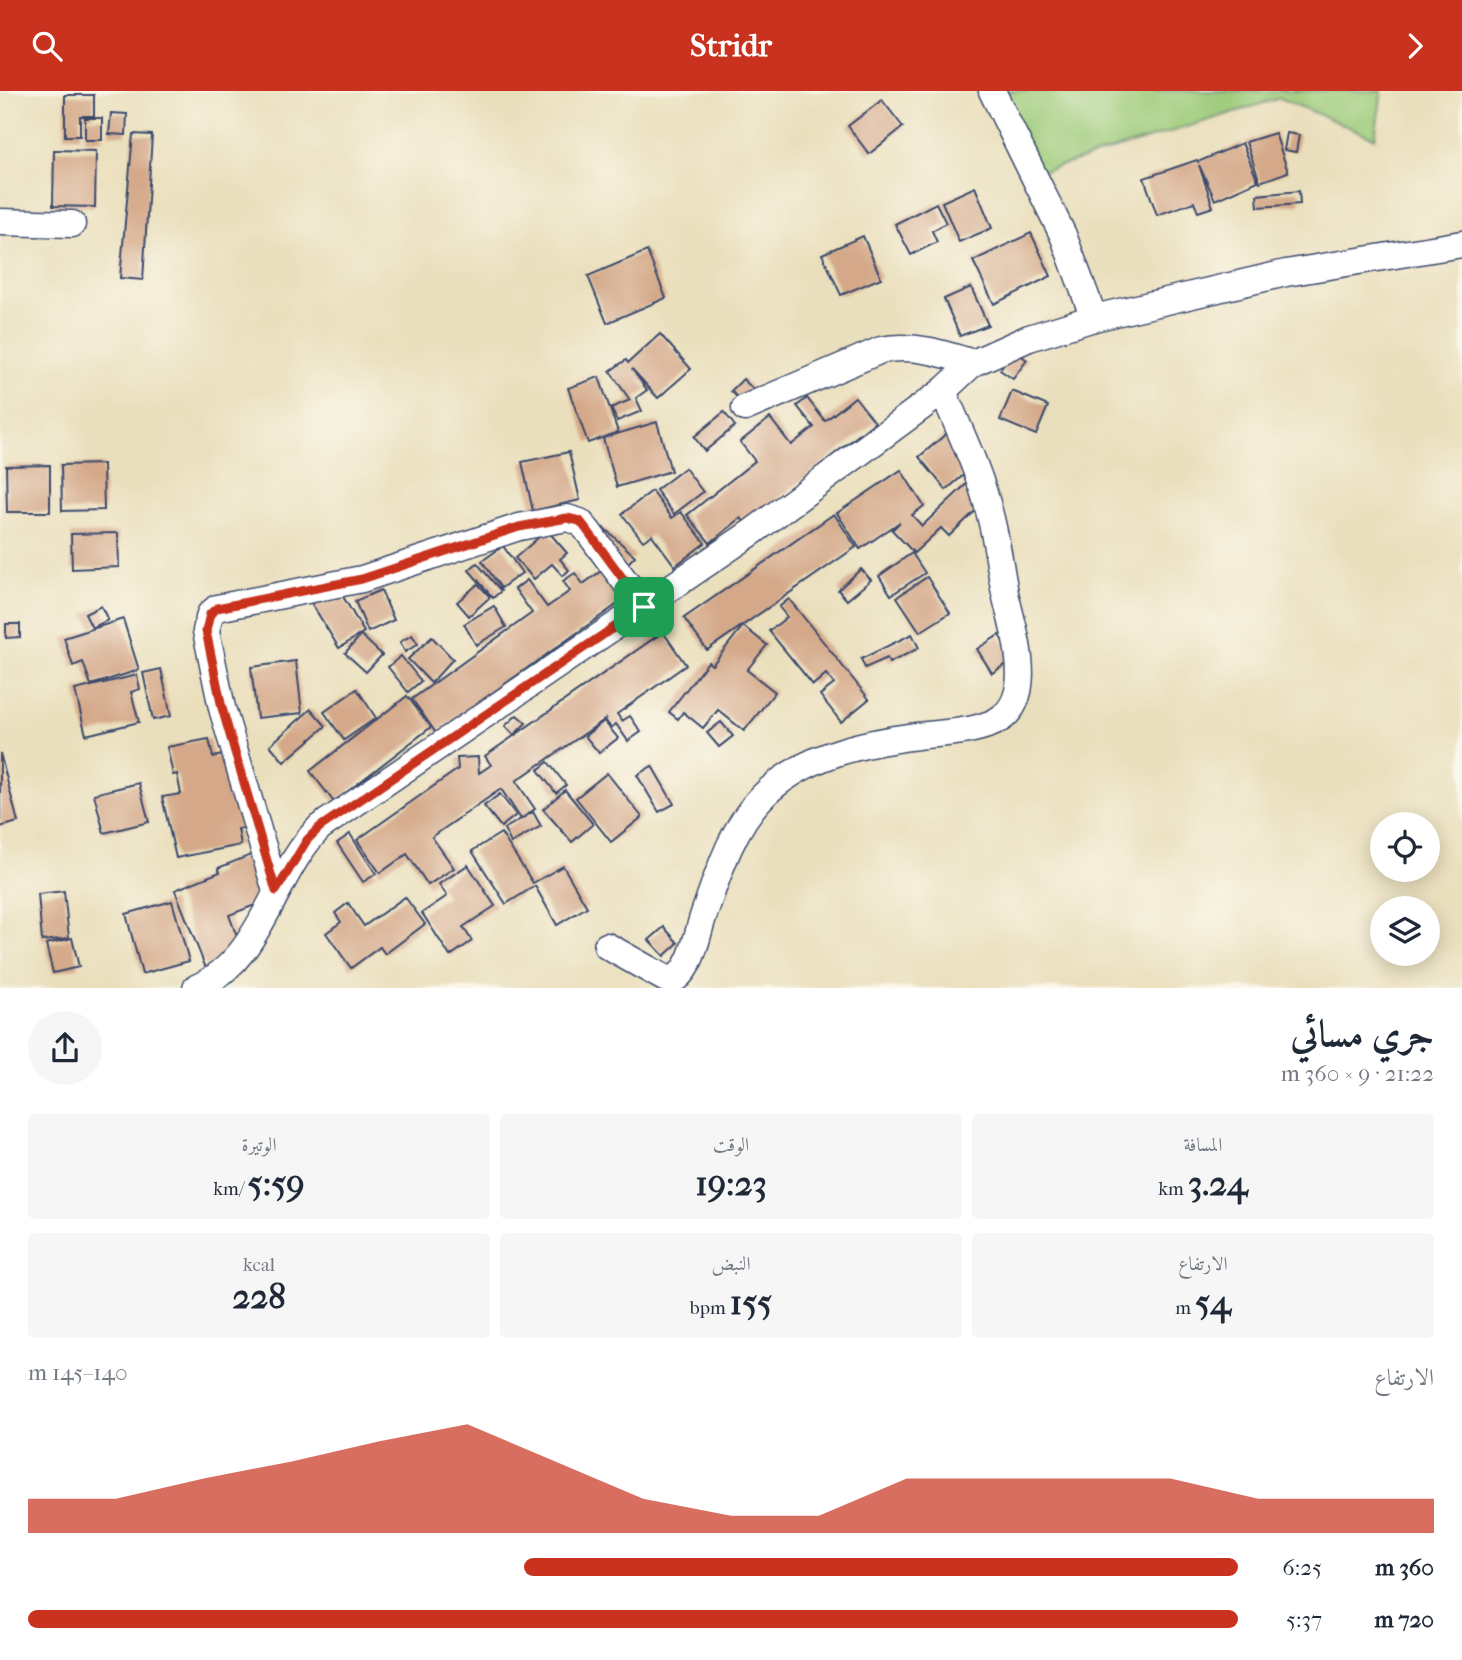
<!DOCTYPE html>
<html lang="ar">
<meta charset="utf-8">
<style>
:root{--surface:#fff;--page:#f6f6f7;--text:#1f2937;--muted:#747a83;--accent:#c8321e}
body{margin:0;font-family:"IM FELL French Canon",Amiri,serif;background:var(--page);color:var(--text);direction:rtl;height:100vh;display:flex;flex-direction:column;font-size:26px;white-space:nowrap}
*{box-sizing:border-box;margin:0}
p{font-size:23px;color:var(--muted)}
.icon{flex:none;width:38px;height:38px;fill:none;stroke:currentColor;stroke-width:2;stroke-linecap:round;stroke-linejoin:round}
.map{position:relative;height:897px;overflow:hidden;direction:ltr}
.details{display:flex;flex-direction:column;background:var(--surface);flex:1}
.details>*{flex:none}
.tools{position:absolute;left:1370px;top:721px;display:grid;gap:14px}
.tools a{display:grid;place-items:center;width:70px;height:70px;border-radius:50%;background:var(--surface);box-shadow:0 4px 18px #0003;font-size:35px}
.pin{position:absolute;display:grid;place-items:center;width:60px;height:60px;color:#fff;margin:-30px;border-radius:14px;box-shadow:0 4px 10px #0006}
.round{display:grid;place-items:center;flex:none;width:74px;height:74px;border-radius:37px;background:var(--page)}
.headline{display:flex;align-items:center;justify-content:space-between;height:119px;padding:0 28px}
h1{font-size:38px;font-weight:800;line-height:52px}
.stats{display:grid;grid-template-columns:repeat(3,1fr);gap:10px;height:119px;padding:7px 28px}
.stats div{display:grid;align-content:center;border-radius:7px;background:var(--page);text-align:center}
.stats b{font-size:35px;font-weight:800}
.stats small{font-size:19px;font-weight:400}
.stats p{font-size:19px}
.chart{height:196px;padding:14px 28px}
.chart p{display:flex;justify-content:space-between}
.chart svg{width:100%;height:126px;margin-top:7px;fill:var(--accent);opacity:.7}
ul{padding:0 28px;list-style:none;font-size:23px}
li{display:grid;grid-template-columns:112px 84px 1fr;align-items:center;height:52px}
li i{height:18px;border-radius:9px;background:var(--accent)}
header{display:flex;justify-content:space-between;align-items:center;height:91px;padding:0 28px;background:var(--accent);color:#fff;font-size:32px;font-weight:800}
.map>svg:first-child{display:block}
.green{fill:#9dcb79;stroke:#5c7d6c;stroke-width:2}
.building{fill:#d4a888}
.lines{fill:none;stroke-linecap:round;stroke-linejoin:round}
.minor-casing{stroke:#3a496c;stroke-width:29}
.minor{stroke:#fff;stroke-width:26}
.route-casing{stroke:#fff;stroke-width:14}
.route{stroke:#c8321e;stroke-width:9}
</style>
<header><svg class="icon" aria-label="forward" viewBox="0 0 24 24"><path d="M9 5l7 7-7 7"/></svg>Stridr<svg class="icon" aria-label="search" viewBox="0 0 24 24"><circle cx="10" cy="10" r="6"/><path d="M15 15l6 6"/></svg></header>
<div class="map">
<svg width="1462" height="897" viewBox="0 0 1462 897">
<rect width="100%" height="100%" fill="#fbf7ec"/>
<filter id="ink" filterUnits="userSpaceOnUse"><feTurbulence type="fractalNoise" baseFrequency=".0143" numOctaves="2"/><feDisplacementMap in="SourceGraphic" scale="14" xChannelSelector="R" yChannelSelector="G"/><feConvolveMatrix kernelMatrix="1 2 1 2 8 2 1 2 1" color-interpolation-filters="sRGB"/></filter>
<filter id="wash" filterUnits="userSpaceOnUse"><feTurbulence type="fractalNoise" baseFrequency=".00686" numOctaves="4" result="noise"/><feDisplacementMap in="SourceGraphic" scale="28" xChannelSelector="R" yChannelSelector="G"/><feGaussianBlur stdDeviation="1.57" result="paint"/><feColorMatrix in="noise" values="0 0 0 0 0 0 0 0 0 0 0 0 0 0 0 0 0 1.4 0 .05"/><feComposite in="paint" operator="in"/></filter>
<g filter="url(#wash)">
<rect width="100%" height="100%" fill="#eadfbc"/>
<path class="green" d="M978,0H1382L1375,47L1280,7L1031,84Z"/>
<g id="blocks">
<g class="building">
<path d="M65,4H94V25H80V45H65Z"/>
<path d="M882,9L903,36L869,63L848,35Z"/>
<path d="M111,22L127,23L126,44L109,43Z"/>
<rect x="85" y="27" width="17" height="22"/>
<path d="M1275,42L1288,81L1260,91L1246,51Z"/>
<path d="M1287,42L1299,44L1296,61L1284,59Z"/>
<path d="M133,43L152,44L143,189L120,187Z"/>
<path d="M1242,52L1258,90L1215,109L1199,74L1213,116L1198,121L1194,111L1157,124L1144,87L1197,69L1198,71Z"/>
<path d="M54,59L96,60L95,116L53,115Z"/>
<path d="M975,96L992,137L959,151L942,111Z"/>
<path d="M1299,100L1300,113L1258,116L1257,104Z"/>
<path d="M936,112L946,132L932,140L937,151L911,164L895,133Z"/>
<path d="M1031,142L1051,185L994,213L973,170Z"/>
<path d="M863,145L881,187L841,204L822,163Z"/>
<path d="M647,160L666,207L607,232L588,185Z"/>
<path d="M971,196L988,234L960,245L944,208Z"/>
<path d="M660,243L691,278L658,307L632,278L647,299L636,307L642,320L617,330L611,317L630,309L610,280L626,269L628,272Z"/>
<path d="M1014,259L1027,269L1013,288L1000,279Z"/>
<path d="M599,286L618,341L588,352L568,297Z"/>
<path d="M743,288L754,299L742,311L731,300Z"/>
<path d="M1012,300L1048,315L1036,344L1000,329Z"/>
<path d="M855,306L875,331L746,433L741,427L710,452L687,424L755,370L740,351L770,327L791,354L814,336L797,315L807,307L825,330Z"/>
<path d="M724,321L735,335L705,360L694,346Z"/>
<path d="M657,331L671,380L617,396L603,347Z"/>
<path d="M946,343L973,376L946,399L919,366Z"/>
<path d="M569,361L580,409L533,420L522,371Z"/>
<path d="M103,373L104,419L62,420L61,374Z"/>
<path d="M50,374V421H7L6,375Z"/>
<path d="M685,377L703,401L674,423L656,399Z"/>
<path d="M901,379L924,415L912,424L922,435L977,383L994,402L949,445L941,437L914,462L892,439L900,431L860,458L837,422Z"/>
<path d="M652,400L672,427L681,421L705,452L675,475L652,444L643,450L622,423Z"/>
<path d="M834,423L856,456L707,559L684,527Z"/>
<path d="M604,437L635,465L624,476L594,448Z"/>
<path d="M547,439L567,462L560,468L569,479L563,485L552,473L534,488L515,467Z"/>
<path d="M118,442L119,476L72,478L71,443Z"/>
<path d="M503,455L522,482L501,497L482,470Z"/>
<path d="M912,462L925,482L891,504L879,485Z"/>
<path d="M615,470L636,500L436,642L412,608L532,522L515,498L527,489L547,516L570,500L563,490L575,482L583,493Z"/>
<path d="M477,472L501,500L493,507L469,479Z"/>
<path d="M861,478L871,489L847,509L838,499Z"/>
<path d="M927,486L950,522L920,541L897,506Z"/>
<path d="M478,493L490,506L469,525L457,511Z"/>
<path d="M338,497L364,541L339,557L312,513Z"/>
<path d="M381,499L394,529L368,541L355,510Z"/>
<path d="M789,508L869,608L841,631L820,604L834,593L826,583L813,594L769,540L787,526L779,516Z"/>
<path d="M101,515L108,529L92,537L85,523Z"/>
<path d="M494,515L506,536L476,554L464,533Z"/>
<path d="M123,528L139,579L91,594L83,571L73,575L64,547Z"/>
<path d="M6,533H20V546L6,547Z"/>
<path d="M743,535L767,554L747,579L775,601L744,640L718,619L703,637L683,621L678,628L669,621L708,571L712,574Z"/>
<path d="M663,541L686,574L617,623L622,630L630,625L641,641L628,650L616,633L611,637L605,629L607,627L516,690L535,718L521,728L501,698L432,746L454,777L428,794L407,763L380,782L357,749L458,678L457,667L478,666L479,682L491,674L485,665Z"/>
<path d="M912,543L919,557L889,572L887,567L865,577L861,568Z"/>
<path d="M361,544L382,564L366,581L345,562Z"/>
<path d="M412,544L418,553L405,561L400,551Z"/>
<path d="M999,544L1014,568L992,582L977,558Z"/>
<path d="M432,546L453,568L431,592L408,568Z"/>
<path d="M401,565L421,590L408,601L388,576Z"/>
<path d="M296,570L302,622L257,627L251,576Z"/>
<path d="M161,578L171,625L153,629L143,582Z"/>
<path d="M137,584L140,598L131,601L139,631L86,644L75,599Z"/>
<path d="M357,598L376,627L344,649L324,621Z"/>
<path d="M407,605L431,636L334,711L310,680Z"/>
<path d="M311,618L326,635L284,671L270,654Z"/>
<path d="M517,624L526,632L514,644L505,635Z"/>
<path d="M604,630L618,647L599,662L585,645Z"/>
<path d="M721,631L733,645L719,656L707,642Z"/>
<path d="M209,648L213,666L236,661L252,736L238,738L241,754L176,767L162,706L181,703L177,683L173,684L167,656Z"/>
<path d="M0,662L18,731L0,736Z"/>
<path d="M548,671L566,694L556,702L538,679Z"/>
<path d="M652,675L674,713L659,721L637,684Z"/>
<path d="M607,682L642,726L611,751L576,707Z"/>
<path d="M139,692L149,731L104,742L94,703Z"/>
<path d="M565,699L593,733L572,751L543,718Z"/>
<path d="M500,703L516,724L501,736L484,715Z"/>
<path d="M533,721L541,735L511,752L504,738Z"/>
<path d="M501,742L533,792L563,775L587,816L557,834L535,795L506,813L472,760Z"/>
<path d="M350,743L376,783L363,791L337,752Z"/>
<path d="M266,758L286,808L260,812L229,824L244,865L207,880L175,799L220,781L218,777Z"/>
<path d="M468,774L495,815L463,836L472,850L450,865L422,822L447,805L439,793Z"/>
<path d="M64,800L69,847L42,850L38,803Z"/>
<path d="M405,806L425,833L385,863L380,856L351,877L326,842L341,831L335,822L348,812L364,835Z"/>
<path d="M172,810L189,870L142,883L126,823Z"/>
<path d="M664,836L678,852L664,865L649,849Z"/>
<path d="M72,847L79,876L53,882L46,853Z"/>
</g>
</g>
</g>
<g filter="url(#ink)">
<use href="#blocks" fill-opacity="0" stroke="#3a496c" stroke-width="2"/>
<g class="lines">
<defs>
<g id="minor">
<path d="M992,0L1063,144L1094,227"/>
<path d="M0,131L72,133"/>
<path d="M745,317L881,259C914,253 942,262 973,272"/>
<path d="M276,800L222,617L206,540L210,523L217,517L362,488L519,436L567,427L580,431L587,439L644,516"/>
<path d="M607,855L666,888L676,887C694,873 697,841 705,820C718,783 733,735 762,706C802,665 862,652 917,645C941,642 967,642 990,633C1041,614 1013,539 1005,502C1000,476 997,450 990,424C980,381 960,341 943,300"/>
<path d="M196,897C264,867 271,785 320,736L751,442L943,300L973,272L1029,247L1094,227L1286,182L1462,153"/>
</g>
</defs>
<use href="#minor" class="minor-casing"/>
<use href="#minor" class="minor"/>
</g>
</g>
<g class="lines" filter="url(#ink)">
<defs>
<path id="route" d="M567,427L580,430L587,439L644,516L320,736L307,749L276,800L222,617L206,540L210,523L217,517L362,488L519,436Z"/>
</defs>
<use href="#route" class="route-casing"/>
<use href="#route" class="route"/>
</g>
</svg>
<div class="tools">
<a><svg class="icon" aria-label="locate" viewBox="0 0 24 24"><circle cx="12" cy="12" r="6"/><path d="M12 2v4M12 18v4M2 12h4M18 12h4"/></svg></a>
<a><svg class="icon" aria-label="layers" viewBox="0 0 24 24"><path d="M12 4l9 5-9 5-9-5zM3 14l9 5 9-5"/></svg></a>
</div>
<div class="pin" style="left:644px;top:516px;background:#1e9e55"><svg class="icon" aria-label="arrive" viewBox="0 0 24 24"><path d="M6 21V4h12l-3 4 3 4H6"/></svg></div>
</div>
<section class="details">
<div class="headline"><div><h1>جري مسائي</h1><p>21:22 · 9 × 360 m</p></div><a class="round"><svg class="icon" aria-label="share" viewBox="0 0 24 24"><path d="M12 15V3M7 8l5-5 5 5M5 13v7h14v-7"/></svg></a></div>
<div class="stats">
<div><p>المسافة</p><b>3.24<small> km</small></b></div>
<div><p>الوقت</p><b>19:23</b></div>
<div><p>الوتيرة</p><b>5:59<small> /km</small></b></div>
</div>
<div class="stats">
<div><p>الارتفاع</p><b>54<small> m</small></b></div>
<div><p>النبض</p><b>155<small> bpm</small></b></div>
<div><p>kcal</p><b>228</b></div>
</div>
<div class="chart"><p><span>الارتفاع</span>140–145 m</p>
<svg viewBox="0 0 160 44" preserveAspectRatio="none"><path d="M0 44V32L10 32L20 25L30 19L40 12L50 6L60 19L70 32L80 38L90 38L100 25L110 25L120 25L130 25L140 32L150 32L160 32V44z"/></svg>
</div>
<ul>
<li><b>360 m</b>6:25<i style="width:59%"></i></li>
<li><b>720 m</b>5:37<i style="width:100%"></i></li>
</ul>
</section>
